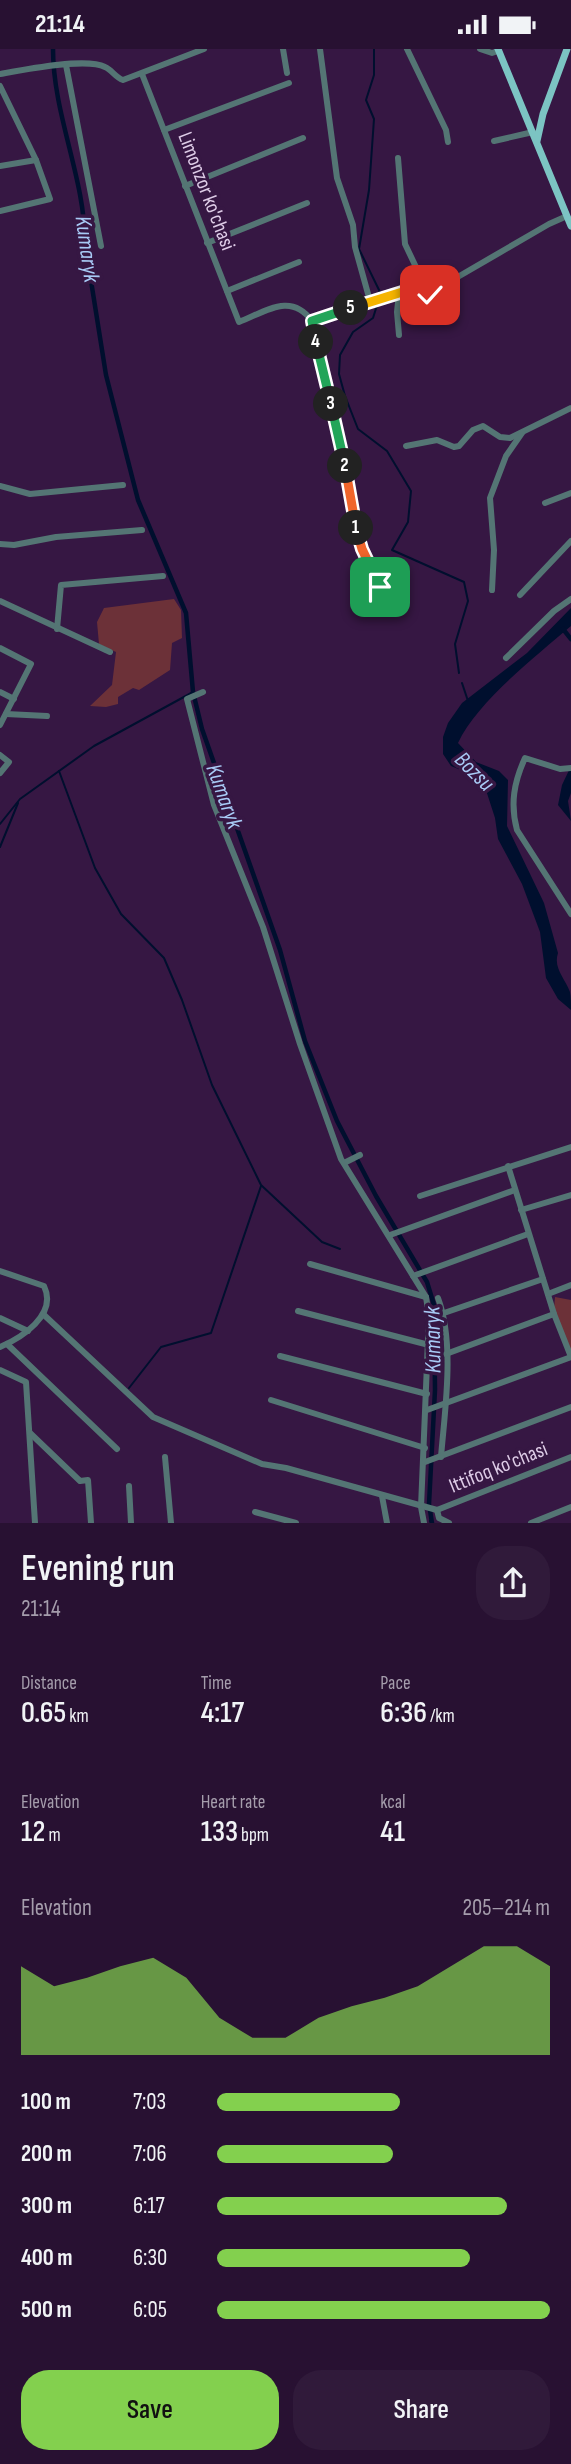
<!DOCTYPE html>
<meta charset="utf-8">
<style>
:root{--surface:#281132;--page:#301a3a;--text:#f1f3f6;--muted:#a59dac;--accent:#83d04e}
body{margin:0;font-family:"Sofia Sans Condensed",sans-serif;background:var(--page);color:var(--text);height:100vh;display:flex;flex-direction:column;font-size:26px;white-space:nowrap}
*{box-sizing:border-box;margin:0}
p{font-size:23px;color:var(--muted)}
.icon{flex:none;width:38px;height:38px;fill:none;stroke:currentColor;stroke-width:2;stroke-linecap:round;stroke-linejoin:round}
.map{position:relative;height:1474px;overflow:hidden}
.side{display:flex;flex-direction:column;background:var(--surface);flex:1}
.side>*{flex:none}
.pin{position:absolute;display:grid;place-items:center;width:60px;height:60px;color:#fff;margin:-30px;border-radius:14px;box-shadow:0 4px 10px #0006}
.km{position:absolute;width:35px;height:35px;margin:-18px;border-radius:50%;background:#222;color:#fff;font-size:19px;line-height:35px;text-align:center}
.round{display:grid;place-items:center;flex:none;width:74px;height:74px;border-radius:28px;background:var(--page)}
.overview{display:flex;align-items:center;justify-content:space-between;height:119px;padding:0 21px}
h1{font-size:38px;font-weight:600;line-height:52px}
.figures{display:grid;grid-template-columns:repeat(3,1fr);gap:10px;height:119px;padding:7px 21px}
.figures div{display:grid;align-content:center}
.figures b{font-size:30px;font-weight:600}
.figures small{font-size:19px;font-weight:400}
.figures p{font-size:19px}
.chart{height:196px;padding:14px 21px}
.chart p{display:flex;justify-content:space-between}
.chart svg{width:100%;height:126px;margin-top:7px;fill:var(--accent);opacity:.7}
.primary-button{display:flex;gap:14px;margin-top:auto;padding:14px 21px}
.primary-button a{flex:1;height:80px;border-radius:28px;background:var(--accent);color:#111;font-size:28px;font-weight:600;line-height:80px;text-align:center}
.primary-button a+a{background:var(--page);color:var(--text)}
ul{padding:0 21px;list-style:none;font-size:23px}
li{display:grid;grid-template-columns:112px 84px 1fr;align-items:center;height:52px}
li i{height:18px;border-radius:9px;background:var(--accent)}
.status{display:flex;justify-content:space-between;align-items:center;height:49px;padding:0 35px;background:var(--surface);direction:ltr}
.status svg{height:19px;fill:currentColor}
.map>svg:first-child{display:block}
.green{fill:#6c3138}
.water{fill:#000f2e}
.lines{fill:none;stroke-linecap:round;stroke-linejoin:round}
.stream{stroke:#000f2e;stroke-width:2}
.canal{stroke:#000f2e;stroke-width:4.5}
.minor{stroke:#547574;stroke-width:6}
.major{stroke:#7cc4c3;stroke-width:7}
.split-1-casing{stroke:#fff;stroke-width:14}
.split-2-casing{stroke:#fff;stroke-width:14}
.split-3-casing{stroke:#fff;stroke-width:14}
.split-4-casing{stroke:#fff;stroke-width:14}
.split-5-casing{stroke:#fff;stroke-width:14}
.split-6-casing{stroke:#fff;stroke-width:14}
.split-7-casing{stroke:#fff;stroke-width:14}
.split-1{stroke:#f0652b;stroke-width:9}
.split-2{stroke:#f0652b;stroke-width:9}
.split-3{stroke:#22a559;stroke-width:9}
.split-4{stroke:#22a559;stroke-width:9}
.split-5{stroke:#22a559;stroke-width:9}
.split-6{stroke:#f5b400;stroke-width:9}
.split-7{stroke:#f5b400;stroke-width:9}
.labels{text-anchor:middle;stroke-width:7;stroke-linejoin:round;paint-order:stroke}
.street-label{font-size:21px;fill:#ddcbe6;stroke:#361743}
.water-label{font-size:23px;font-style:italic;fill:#a8caf5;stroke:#361743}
</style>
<div class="status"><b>21:14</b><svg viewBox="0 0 49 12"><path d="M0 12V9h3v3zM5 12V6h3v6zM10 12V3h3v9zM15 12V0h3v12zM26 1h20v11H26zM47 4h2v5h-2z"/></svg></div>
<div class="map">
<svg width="571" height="1474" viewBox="0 0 571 1474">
<rect width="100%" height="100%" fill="#361743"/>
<g class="green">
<path d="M174,550L181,561L182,589L172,594L170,621L139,641L133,639L118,648V655L106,658L90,657L112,636L116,603L99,595L97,573L104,559Z"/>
<path d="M555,1248L571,1251V1302L554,1261Z"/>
</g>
<g class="water">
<path d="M571,559V577C536,607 477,653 458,694L476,713L499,722L508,731L507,777L544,854L558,904C553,919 565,929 570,943C571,948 571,955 571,961L558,950L546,929L540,883L522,835L498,790L495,769L484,735L468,724L451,717L443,705V688L448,674L462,654L527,604Z"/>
<path d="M571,717V744L568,752L571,772L558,756L562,736Z"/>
</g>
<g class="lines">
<g class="stream">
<path d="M374,0V26L366,51L374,70L369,141L359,200L381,245"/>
<path d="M379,250L373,269L353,283L340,306L339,325L345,347L358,380L387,402L411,442L408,473L392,501L464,533L468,552L455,595L459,624"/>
<path d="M462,634L468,652"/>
<path d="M59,722L95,819L121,865L164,909L182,951L212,1036L261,1136L322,1193L340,1200"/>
<path d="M0,775L20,750L94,697L193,643"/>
<path d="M0,798L18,754"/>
<path d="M129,1339L161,1298L211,1284L261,1137"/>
<path d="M430,1472L431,1474"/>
</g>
<g class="canal">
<path d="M53,0C53,66 85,129 85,194L106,326L138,451L186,564L193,643L202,680L280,901L305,992L337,1072L376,1147L427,1233L434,1256L435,1341L429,1455L432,1474"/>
<path d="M563,580L571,590"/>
</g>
<g class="minor">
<path d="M283,0L287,24"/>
<path d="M320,0L337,129L353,176L355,198L370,252"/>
<path d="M407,0L446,81L448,93"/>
<path d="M480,0L492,4L498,2"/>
<path d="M66,16L101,197"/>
<path d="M0,25C22,21 86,8 105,18C112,21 115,28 123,31L204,0"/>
<path d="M142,25L239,273C267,262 291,243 312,272L345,417L358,487L380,538"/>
<path d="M0,37L36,111L50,150L0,162"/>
<path d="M164,81L289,34"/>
<path d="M494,92L533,83"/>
<path d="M398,109L405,195L425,237"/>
<path d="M0,117L36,111"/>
<path d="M185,137L303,89"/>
<path d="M207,194L307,154"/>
<path d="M227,242L299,213"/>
<path d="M429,268L431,236"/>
<path d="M312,272L371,251L456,229L549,175L567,167"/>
<path d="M399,286L397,263L399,244"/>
<path d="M406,397L437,391L454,398L459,397L473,381L483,377L500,388L510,389L571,359"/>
<path d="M0,437L30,445L123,436"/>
<path d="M545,454L571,444"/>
<path d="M0,495L14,496L56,488L142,481"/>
<path d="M492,541L494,501L490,449L506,407L522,384"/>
<path d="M520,546L571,492"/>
<path d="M0,552L110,603"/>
<path d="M57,580L61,536L163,527"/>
<path d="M0,599L31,615L0,676"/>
<path d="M506,609L554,562L571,550"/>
<path d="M0,643L14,650"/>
<path d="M203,643L187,650L214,756L263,878L300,995L341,1110L426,1248L429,1267L421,1458L424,1474"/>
<path d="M6,665L47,667"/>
<path d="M0,706L9,713L0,724"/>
<path d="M571,719L560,720L525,709C514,733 510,755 517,781L571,865"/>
<path d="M344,1114L360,1106"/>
<path d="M508,1117L554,1265L571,1308"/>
<path d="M420,1147L571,1098"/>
<path d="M521,1161L571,1146"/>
<path d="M390,1186L515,1141"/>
<path d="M310,1215L426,1248"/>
<path d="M0,1222L44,1237C58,1266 21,1289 0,1298"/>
<path d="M413,1227L528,1185"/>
<path d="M548,1245L571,1236"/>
<path d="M438,1249C455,1295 445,1359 441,1408"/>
<path d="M298,1262L429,1296"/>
<path d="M444,1264L543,1230"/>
<path d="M43,1265L153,1368L262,1415L286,1419L437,1461L571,1408"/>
<path d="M0,1269L28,1282"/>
<path d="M7,1295L117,1400"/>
<path d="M446,1305L554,1265"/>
<path d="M280,1307L427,1345"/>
<path d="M0,1321L26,1333L35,1474"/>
<path d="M271,1351L425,1399"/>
<path d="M427,1361L571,1308"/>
<path d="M30,1384L80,1432L88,1431L91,1474"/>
<path d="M165,1408L171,1474"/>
<path d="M425,1413L571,1358"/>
<path d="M129,1437L131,1474"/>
<path d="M382,1447L387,1474"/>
<path d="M437,1461L439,1469L449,1474"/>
<path d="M255,1463L296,1474"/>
<path d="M531,1474L571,1458"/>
</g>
<g class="major">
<path d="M498,0L571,177"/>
<path d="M537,92L543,65L567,0"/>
</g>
</g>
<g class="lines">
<defs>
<path id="split-1" d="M356,479L362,500L380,538"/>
<path id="split-2" d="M345,417L356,479"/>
<path id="split-3" d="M331,355L345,417"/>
<path id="split-4" d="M316,293L331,355"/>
<path id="split-5" d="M316,293L312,272L351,259"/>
<path id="split-6" d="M351,259L412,240"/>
<path id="split-7" d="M412,240L430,236V246"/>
</defs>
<use href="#split-1" class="split-1-casing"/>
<use href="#split-2" class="split-2-casing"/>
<use href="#split-3" class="split-3-casing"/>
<use href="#split-4" class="split-4-casing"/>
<use href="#split-5" class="split-5-casing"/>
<use href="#split-6" class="split-6-casing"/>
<use href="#split-7" class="split-7-casing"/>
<use href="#split-1" class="split-1"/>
<use href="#split-2" class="split-2"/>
<use href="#split-3" class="split-3"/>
<use href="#split-4" class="split-4"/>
<use href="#split-5" class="split-5"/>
<use href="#split-6" class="split-6"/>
<use href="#split-7" class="split-7"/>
</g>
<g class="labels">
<g class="street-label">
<text transform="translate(207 142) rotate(69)" y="7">Limonzor ko'chasi</text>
<text transform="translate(498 1418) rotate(-22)" y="7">Ittifoq ko'chasi</text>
</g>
<g class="water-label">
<text transform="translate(88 200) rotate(82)" y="8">Kumaryk</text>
<text transform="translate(475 722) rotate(45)" y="8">Bozsu</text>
<text transform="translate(225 747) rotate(70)" y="8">Kumaryk</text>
<text transform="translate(432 1291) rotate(-91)" y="8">Kumaryk</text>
</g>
</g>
</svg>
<div class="pin" style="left:380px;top:538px;background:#1e9e55"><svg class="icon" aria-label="arrive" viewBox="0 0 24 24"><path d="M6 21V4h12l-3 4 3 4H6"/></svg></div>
<div class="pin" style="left:430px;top:246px;background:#d93025"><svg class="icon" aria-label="check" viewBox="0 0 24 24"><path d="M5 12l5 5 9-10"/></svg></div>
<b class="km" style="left:356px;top:479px">1</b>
<b class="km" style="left:345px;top:417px">2</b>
<b class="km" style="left:331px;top:355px">3</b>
<b class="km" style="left:316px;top:293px">4</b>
<b class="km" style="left:351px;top:259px">5</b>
</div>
<section class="side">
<div class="overview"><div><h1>Evening run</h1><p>21:14</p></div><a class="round"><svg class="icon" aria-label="share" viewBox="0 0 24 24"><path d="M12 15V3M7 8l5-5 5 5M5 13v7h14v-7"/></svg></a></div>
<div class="figures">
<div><p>Distance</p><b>0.65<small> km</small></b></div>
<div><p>Time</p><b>4:17</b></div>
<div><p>Pace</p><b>6:36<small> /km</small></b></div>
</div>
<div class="figures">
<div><p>Elevation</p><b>12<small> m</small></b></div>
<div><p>Heart rate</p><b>133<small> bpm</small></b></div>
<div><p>kcal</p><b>41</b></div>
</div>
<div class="chart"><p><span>Elevation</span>205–214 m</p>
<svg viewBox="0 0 160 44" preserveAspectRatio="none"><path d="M0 44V13L10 20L20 17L30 13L40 10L50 17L60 31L70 38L80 38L90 31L100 27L110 24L120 20L130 13L140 6L150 6L160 13V44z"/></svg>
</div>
<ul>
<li><b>100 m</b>7:03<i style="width:55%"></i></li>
<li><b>200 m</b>7:06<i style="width:53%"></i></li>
<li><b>300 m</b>6:17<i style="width:87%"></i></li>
<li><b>400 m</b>6:30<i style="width:76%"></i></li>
<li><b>500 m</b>6:05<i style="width:100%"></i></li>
</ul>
<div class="primary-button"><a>Save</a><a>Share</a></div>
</section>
